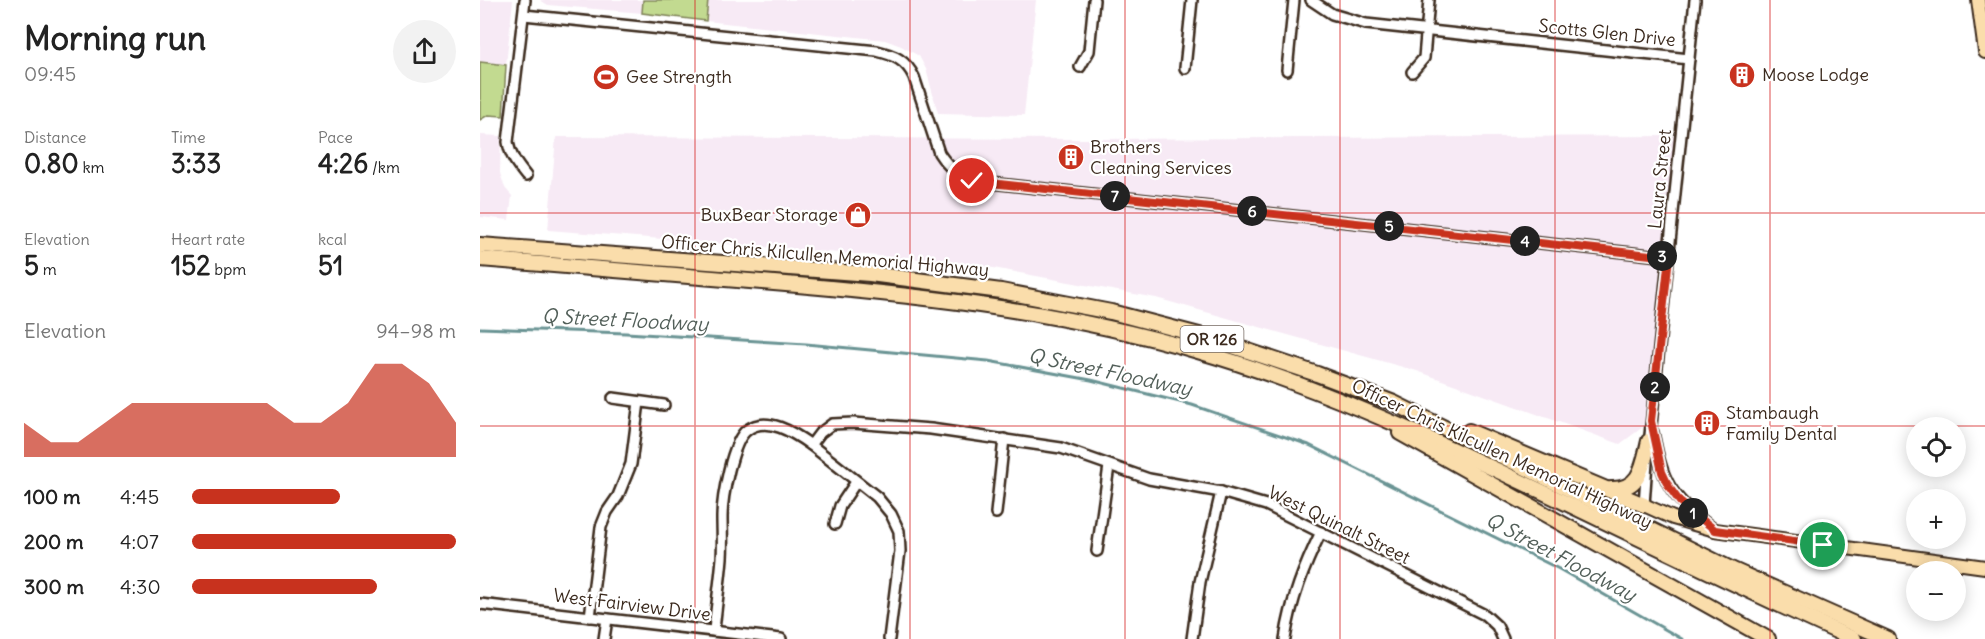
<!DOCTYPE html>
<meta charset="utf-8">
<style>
:root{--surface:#fff;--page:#f2f2f2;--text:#222;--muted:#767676;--accent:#c8321e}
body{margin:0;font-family:Delius,sans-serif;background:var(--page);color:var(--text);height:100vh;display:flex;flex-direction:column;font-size:22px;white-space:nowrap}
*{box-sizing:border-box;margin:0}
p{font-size:20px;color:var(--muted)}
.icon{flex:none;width:33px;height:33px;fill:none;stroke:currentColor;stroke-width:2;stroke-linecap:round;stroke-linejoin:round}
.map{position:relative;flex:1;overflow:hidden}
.panel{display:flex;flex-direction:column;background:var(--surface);width:480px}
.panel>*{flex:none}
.tools{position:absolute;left:1426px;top:417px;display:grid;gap:12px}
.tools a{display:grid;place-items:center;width:60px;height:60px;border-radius:50%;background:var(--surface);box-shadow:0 3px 15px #0003;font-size:30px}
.pin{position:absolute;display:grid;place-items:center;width:51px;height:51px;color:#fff;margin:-26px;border:3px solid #fff;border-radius:50%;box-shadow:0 2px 6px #0007}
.km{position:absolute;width:30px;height:30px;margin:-15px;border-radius:50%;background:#222;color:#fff;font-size:16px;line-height:30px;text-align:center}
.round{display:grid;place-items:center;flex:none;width:63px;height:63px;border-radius:32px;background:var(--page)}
.overview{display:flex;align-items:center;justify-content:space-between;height:102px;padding:0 24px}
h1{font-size:33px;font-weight:700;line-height:45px}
.stats{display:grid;grid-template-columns:repeat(3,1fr);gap:9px;height:102px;padding:6px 24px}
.stats div{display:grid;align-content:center}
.stats b{font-size:26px;font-weight:700}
.stats small{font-size:16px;font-weight:400}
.stats p{font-size:16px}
.chart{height:168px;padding:12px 24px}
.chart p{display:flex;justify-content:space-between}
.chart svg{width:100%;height:108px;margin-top:6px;fill:var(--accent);opacity:.7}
ul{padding:0 24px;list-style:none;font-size:20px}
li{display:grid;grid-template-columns:96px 72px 1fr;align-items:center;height:45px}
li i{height:15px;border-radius:8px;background:var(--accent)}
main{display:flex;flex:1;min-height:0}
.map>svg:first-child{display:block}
.built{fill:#f7eaf5}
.green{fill:#c2da90;stroke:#7e8257;stroke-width:1.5}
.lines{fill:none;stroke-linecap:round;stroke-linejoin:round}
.stream{stroke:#6a9494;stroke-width:3}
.minor-casing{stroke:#3b2a1e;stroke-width:14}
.major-casing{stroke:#3b2a1e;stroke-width:16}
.highway-casing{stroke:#3b2a1e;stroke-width:18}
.minor{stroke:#fff;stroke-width:9}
.major{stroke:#faddab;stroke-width:12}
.highway{stroke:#faddab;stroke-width:14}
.route-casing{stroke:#fff;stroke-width:12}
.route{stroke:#c8321e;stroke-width:8}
.grid{fill:none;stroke:#d62828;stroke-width:1.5;stroke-opacity:0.55}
.labels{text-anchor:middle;stroke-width:4.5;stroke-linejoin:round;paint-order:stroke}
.shield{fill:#fff;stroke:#766a62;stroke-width:1.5}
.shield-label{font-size:16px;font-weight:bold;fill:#3b2a1e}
.street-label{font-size:18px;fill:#3b2a1e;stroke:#fff}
.poi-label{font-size:18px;fill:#3b2a1e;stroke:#fff;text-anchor:start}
.water-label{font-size:20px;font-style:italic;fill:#525f59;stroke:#fff}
</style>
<main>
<section class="panel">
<div class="overview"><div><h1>Morning run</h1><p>09:45</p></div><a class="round"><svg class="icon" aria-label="share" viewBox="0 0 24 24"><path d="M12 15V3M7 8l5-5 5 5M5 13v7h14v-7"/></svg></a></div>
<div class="stats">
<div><p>Distance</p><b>0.80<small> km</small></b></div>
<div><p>Time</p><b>3:33</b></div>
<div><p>Pace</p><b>4:26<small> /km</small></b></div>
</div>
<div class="stats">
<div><p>Elevation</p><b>5<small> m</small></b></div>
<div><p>Heart rate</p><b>152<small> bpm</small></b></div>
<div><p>kcal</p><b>51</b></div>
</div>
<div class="chart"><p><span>Elevation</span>94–98 m</p>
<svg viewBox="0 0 160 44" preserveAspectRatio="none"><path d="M0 44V30L10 38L20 38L30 30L40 22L50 22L60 22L70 22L80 22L90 22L100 30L110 30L120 22L130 6L140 6L150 14L160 30V44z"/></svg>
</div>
<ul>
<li><b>100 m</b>4:45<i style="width:56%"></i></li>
<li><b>200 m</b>4:07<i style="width:100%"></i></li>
<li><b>300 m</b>4:30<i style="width:70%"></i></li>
</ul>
</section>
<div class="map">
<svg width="1505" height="639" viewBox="0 0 1505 639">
<rect width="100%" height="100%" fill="#fff"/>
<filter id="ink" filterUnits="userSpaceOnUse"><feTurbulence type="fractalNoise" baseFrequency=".0167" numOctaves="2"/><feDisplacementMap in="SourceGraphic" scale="12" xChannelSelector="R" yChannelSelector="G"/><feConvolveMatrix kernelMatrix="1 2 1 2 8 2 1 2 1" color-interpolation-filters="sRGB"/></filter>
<g filter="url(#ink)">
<g class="built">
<path d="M0,0H33L26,65L0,62Z"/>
<path d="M60,0H163L162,13L68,5Z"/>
<path d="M228,0H556L544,115L458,113L446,69L439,56L421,46L405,40L226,21Z"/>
<path d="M0,135L21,136L20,173L25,188L32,196L29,220L0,217Z"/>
<path d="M1201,136L1171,421L1140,444L937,371L676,298L486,263L68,230L76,137L613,139Z"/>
</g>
<g class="green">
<path d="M163,0H228L226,21L162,13Z"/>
<path d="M0,62L26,65L23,116L8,115L0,120Z"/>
</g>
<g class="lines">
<path class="stream" d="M0,328L146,333L326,344L508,361L611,380L712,405L829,445L1079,569L1202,639"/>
<defs>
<g id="minor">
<path d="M45,0L28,142C30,156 38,166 46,176"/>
<path d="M831,0L852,14L886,24L1209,59"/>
<path d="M44,15L397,51C414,55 426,60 434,77L459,153C468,167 477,174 492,181L1189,257"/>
<path d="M600,67L609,51L614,0"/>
<path d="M705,68L712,0"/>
<path d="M807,70L814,0"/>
<path d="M932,72L944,58L949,0"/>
<path d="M133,398L184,405"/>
<path d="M1173,432C1183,483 1189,495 1231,527"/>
<path d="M331,445L397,497L411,514L419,531L420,551L409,639"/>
<path d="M1169,445L1215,0"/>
<path d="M1164,505L1167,462"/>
<path d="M516,513L524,439"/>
<path d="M355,524L360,506L376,482"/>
<path d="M617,551L629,466"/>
<path d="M0,604L301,639"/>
<path d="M110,617L121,527L127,512L138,496L151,464L159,402"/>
<path d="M234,631C236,607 240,583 242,558C243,544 242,531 242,517C242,498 252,441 267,430C287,415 314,433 331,445L340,433L352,424L373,423L451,429L581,448L669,479L741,492L786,505L1005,615L1017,626L1023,639"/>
<path d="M124,639L127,619"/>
<path d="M712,639L720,582L741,492"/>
<path d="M805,639C811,600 824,567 841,532"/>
</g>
<g id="major">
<path d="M1498,0L1505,52"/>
<path d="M1164,505L1193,518L1235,530L1505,567"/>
</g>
<g id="highway">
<path d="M0,245L390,274L521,291L631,312L723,336L837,374L914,403L1255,571L1408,639"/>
<path d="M0,259C94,267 188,275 282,282C428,294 576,309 718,351C832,384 939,433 1046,484C1156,536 1264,590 1374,639"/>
<path d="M989,431L1164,505"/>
<path d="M920,433L1288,639"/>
<path d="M1131,489C1161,490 1163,465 1169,441"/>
</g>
</defs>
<use href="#minor" class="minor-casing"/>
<use href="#major" class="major-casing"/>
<use href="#highway" class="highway-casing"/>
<use href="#minor" class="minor"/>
<use href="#major" class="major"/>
<use href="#highway" class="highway"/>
</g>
</g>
<g class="lines" filter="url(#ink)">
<defs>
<path id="route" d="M492,181L1189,257L1171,421L1182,472L1189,487L1200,502L1235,530L1343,545"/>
</defs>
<use href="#route" class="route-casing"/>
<use href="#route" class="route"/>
</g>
<path class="grid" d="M215,0V639M430,0V639M645,0V639M860,0V639M1075,0V639M1290,0V639M0,213H1505M0,426H1505"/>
<defs>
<symbol id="building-disc" viewBox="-11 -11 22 22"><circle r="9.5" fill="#c8321e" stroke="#fff"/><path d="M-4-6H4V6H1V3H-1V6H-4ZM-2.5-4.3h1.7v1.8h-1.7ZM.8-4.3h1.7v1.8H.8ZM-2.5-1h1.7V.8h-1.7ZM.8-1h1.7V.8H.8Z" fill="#fff"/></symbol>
<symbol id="stadium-disc" viewBox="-11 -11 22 22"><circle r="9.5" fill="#c8321e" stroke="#fff"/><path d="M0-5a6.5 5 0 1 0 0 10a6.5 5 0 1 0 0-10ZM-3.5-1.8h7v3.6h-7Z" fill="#fff"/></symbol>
<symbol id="shop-disc" viewBox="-11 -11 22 22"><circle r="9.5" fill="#c8321e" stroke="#fff"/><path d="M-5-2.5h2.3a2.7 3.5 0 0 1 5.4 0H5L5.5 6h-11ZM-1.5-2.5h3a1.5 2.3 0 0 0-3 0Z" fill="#fff"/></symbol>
</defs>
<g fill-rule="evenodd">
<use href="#building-disc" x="1247" y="60" width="30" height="30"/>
<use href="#stadium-disc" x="111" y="62" width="30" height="30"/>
<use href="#building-disc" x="576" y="142" width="30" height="30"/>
<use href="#shop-disc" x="363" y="200" width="30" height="30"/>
<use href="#building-disc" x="1212" y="408" width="30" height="30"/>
</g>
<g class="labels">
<rect class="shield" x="700.5" y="326" width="63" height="26" rx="4.5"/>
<g class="shield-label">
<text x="732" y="345">OR 126</text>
</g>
<g class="street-label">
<text transform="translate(1127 33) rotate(6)" y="6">Scotts Glen Drive</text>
<text transform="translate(1180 179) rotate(-84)" y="6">Laura Street</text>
<text transform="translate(345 256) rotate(5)" y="6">Officer Chris Kilcullen Memorial Highway</text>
<text transform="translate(1022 454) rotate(25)" y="6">Officer Chris Kilcullen Memorial Highway</text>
<text transform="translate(859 525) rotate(26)" y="6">West Quinalt Street</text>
<text transform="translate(152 605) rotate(7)" y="6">West Fairview Drive</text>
</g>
<g class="poi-label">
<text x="1282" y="81">Moose Lodge</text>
<text x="146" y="83">Gee Strength</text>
<text x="610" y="153">Brothers<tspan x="610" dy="21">Cleaning Services</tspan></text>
<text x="358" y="221" text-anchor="end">BuxBear Storage</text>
<text x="1246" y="419">Stambaugh<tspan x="1246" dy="21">Family Dental</tspan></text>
</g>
<g class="water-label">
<text transform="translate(145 320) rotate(3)" y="7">Q Street Floodway</text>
<text transform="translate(630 372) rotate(12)" y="7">Q Street Floodway</text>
<text transform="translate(1081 557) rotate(28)" y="7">Q Street Floodway</text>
</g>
</g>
</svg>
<div class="tools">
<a><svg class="icon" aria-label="locate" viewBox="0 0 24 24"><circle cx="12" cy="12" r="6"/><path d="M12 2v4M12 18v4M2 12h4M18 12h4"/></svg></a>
<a>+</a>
<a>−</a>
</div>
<div class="pin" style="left:1343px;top:545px;background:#1e9e55"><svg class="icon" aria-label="arrive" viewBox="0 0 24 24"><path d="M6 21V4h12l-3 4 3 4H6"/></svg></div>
<div class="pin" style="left:492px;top:181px;background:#d93025"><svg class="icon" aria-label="check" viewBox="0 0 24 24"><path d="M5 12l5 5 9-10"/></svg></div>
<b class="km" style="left:1213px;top:513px">1</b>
<b class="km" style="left:1175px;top:387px">2</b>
<b class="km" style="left:1182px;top:256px">3</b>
<b class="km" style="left:1045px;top:241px">4</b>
<b class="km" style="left:909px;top:226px">5</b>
<b class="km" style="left:772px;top:211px">6</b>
<b class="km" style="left:635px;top:196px">7</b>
</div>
</main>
